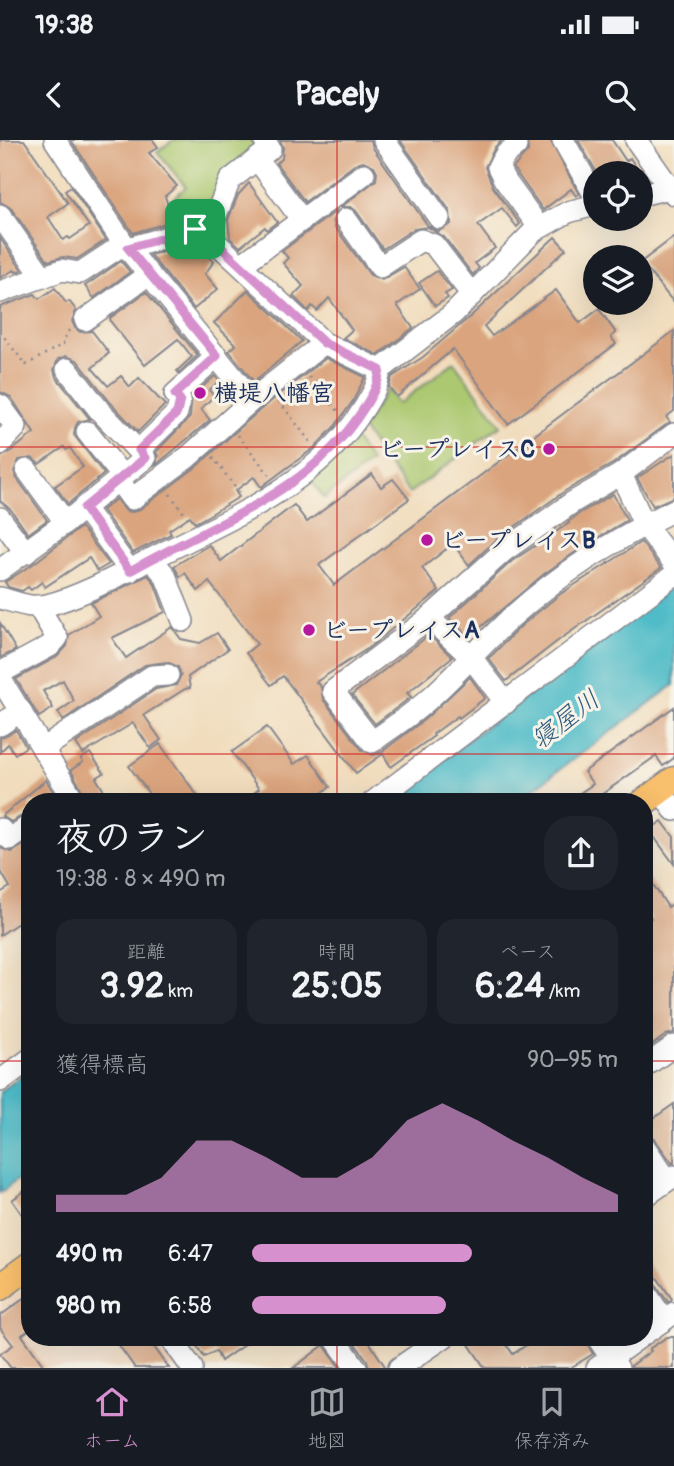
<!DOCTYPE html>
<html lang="ja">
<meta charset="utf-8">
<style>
:root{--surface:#171b24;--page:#20242c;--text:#f1f3f6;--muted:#9ea1a6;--line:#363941;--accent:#d690ce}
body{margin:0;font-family:Pangolin,"Klee One",sans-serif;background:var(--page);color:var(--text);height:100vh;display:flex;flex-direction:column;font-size:26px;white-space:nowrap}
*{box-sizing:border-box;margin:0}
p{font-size:23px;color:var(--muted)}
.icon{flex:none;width:38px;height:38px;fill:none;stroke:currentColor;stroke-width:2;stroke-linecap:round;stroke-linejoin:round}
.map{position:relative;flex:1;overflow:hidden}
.side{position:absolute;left:21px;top:653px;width:632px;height:553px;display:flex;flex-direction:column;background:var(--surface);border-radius:28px;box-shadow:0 7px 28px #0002}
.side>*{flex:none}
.fabs{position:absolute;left:583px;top:21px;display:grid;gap:14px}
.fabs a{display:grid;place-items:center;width:70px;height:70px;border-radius:50%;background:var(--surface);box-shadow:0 7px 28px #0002;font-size:35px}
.pin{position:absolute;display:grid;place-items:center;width:60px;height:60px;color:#fff;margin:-30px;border-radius:14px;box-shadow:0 4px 10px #0006}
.round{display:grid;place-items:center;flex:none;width:74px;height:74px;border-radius:28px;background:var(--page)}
.summary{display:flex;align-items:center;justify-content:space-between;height:119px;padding:0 35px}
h1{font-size:38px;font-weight:700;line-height:52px}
.figures{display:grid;grid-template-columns:repeat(3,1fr);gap:10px;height:119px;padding:7px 35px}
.figures div{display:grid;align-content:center;border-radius:18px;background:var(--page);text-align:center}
.figures b{font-size:35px;font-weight:700}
.figures small{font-size:19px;font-weight:400}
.figures p{font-size:19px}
.chart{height:196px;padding:14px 35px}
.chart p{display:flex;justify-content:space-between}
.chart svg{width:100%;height:126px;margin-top:7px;fill:var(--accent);opacity:.7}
ul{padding:0 35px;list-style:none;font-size:23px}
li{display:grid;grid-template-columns:112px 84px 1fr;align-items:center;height:52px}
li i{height:18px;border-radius:9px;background:var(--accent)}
.status{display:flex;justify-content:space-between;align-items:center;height:49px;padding:0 35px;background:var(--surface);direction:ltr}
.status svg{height:19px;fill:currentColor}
header{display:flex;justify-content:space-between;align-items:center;height:91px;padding:0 35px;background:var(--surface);font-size:32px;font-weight:700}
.menu{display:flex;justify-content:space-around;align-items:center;height:98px;border-top:2px solid var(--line);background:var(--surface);font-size:19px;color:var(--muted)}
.menu a{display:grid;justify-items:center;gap:4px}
.menu .current{color:var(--accent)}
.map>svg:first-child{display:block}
.built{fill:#f1d5bd}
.green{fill:#acc86f;stroke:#647c66;stroke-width:2}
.water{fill:#4fbcc8;stroke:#357693;stroke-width:2}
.building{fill:#daa47e}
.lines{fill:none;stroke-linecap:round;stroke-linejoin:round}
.minor-casing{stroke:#86868e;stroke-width:24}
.major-casing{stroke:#86868e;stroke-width:29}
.path{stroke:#86868e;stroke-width:2.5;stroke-dasharray:2 5;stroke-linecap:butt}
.minor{stroke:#fff;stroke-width:21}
.major{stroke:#f8bf6c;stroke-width:26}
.route-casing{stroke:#fff;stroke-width:14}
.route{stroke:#d690ce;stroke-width:9}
.grid{fill:none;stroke:#d62828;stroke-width:2;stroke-opacity:0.55}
.poi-dot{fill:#b5179e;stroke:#f7f3e8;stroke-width:2.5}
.labels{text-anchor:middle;stroke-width:6;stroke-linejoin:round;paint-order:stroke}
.poi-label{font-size:24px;font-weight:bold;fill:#1b2f5e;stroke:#f7f3e8;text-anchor:start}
.water-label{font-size:26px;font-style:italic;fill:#2b597e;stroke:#f7f3e8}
</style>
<div class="status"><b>19:38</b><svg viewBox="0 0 49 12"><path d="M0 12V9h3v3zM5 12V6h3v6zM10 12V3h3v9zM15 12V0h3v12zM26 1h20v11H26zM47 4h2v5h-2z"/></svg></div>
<header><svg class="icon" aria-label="back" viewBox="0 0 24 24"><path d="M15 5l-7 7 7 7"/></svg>Pacely<svg class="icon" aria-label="search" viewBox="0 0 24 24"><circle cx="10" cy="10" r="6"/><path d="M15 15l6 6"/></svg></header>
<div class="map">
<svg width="674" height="1228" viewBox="0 0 674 1228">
<rect width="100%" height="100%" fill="#f7f3e8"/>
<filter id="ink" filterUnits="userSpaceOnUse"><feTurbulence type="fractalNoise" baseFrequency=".0143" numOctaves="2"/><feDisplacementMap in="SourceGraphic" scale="14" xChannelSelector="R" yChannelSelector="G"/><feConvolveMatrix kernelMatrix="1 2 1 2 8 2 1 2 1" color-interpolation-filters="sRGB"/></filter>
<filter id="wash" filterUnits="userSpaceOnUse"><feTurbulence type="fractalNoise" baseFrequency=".00686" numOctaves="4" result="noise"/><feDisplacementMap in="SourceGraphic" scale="28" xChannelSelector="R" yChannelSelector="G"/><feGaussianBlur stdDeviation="1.57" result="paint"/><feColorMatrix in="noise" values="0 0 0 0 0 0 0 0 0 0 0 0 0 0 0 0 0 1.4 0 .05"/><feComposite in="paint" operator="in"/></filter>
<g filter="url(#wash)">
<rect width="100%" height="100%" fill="#f1ddbd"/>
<path class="built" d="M30,1145V1197H154L176,1228H0V1166Z"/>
<g class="green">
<path d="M173,0H258L261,4L206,83L183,82L171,60L186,47L157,12Z"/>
<path d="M454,222L501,285L409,353L362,289L387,249L398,264Z"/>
<path d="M352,295L371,322L324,358L311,340Z"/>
</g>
<g class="water">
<path d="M674,445V545L517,661L386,662Z"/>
<path d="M30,929V1030L0,1053V952Z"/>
</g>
<g id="blocks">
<g class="building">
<path d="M0,0H24L68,63L48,77L63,100L68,97L70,99L89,86L65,51L71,47L106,100L77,119L63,117L48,121L11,68L0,62Z"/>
<path d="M71,0H153L158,7L149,13L177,46L165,56L173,81L133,93Z"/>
<path d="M280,0H371L373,8L428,86L439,91L451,84L450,71L400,0H502L495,7L485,27L493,47L520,84L517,87L502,68L478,85L495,108L475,123L479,128L473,135L444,97L428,87L414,89L383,109L356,71L351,67H341L376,40L377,32L374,26L363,21L357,23L305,62L276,23L282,19L283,7Z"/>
<path d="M527,0H550L579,54L576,56L571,49L543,70L513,28L528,11Z"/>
<path d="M578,0H612L626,21L630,18L640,33H597Z"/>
<path d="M249,43L277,82L267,90L265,87L240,107L230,98L228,80L238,55Z"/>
<path d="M336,71L333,80L335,87L370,135L382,140L404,127L420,149L397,165L413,188L378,215L343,198L352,190L329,158L317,171L312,166L308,171L293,156L303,146L283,123L288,118L282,111Z"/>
<path d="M555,97L566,109L484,186L492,196L556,150L580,183L599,169L616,193L611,197L616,204L508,284L453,209L397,257L389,247L392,237L423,217L472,175Z"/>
<path d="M674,97V163L641,122Z"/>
<path d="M0,98L22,130L16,132L14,130L0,138Z"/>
<path d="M194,103L201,106L205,110L202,112L214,121L205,134L218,149L194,169L150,115L168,110L174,117L183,106Z"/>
<path d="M121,121L130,132L94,158L85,146Z"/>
<path d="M437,131L452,150L445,154L448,158L435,166L419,143Z"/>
<path d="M55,148L66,163L69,161L76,170L72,181L75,188L80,192L92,191L109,213L92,228L108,246L121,236L130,247L139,238L165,265L138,292L110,262L77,220L66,216L58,219L54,230L56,237L90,279L78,282L75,288L74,295L104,334L68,364L55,346L83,327L70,308L66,310L64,307L39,324L32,318L19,320L14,331L16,337L47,380L28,394L11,370L0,361V317L9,313L34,293L11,257L0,252V167L35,154L39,159Z"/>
<path d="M248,150L302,201L254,242L229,211L236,205L214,183Z"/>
<path d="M146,152L198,215L179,233L177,231L192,217L178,199L145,225L111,182L110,178Z"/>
<path d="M674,191V271L666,277L670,282L614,323L565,351L496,400L469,425L453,404L422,428L439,451L367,509L316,542L321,547L323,559L362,610L373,615L380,613L425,579L470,537L485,558L459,578L458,576L433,594L434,596L391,627L383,614L356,633L283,536L271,545L246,513L257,504L209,442L198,451L185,433L180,437L174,426L209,405L221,421L294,365L307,382L372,334L381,347L393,339L409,359L319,425L334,445Z"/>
<path d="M326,218L365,237L353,261L335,286L314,308L261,347L254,337L235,351L239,357L211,374L195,383L190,376L169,390L171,394L133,413L102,370L116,359L126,371L133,372L140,369L196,327L260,270Z"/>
<path d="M215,236L219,241L209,250L214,256L201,269L210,280L156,325L158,316L156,312L190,277L192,256Z"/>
<path d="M674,314V357L653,366L637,338Z"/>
<path d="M613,354L627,380L584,406L544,434L469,497L449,478L512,421L569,383L568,382L580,373Z"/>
<path d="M81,387L109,424L97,431L89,418L45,447L42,442L31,450L28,447L22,451L8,447L5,442L33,424Z"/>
<path d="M641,402L661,428L559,500L506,541L488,518L492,515L522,485L559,455Z"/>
<path d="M148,435L154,442L165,472L112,498L126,518L172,487L181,499L200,503L217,493L228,509L188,537L190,548L185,549L144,575L161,600L150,608L133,583L83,614L76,603L156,549L176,545L181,535L178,527L167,522L145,525L63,580L58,572L74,561L63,540L43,551L53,568L39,577L16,539L57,517L67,506L69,495L99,476L91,463Z"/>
<path d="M0,483L16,510L0,518Z"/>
<path d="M429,495L452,517L407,553L411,557L375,584L352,555Z"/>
<path d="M674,567V618L663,626L656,616L591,662H567L593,644L584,632Z"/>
<path d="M267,587L294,624L308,615L330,647L309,662H242L259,649L232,612Z"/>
<path d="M16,590L26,607L15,614L8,604L0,612V598Z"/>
<path d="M160,604L202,662H155L129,626Z"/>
<path d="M90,613L104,633L96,638L111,662H88L71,630L83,622L81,619Z"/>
<path d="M46,640L57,658L52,662H30V672L11,682L2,676Z"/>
<path d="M662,681L674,697V724L649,690Z"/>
<path d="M30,701V775L0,795V753L10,747L0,730V708L12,712Z"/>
<path d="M644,731L668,767L674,763V893L666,895L644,911V783L651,778L644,767Z"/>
<path d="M674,964V1023H672L654,998L644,993V985Z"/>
<path d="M30,1047V1086L12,1060Z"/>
<path d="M644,1119L672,1159L670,1161L668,1162L654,1142L644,1137Z"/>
<path d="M30,1154V1189L22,1195L45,1228H11L0,1214L13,1205L0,1188V1176Z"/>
<path d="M113,1197H147L169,1228H135Z"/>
<path d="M191,1197H255L221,1221L216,1211L204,1217Z"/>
<path d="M350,1197H366L386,1228H369L367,1220Z"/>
<path d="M464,1197H501L513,1214L538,1197H584L593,1214L570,1228H485Z"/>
<path d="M667,1197H674V1228H631V1226L651,1211L649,1209Z"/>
<path d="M324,1205L340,1228H293L308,1217Z"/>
</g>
</g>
</g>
<g filter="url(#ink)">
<use href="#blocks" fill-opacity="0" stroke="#86868e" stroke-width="2"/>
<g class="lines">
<defs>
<g id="minor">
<path d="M55,0L124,104L252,260"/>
<path d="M384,0L439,78"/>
<path d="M563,0L595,56"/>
<path d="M636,0L674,54"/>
<path d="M516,6L506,14L498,27L504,39L539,87"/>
<path d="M257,19L302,80"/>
<path d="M640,55L674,47"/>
<path d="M0,75L43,137"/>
<path d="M346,79L380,127L421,100L434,105L472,155"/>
<path d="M208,95L230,40L270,9L264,0"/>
<path d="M128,108L195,89L208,95L324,203L380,230"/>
<path d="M241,125L364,34"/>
<path d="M0,152L62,130L80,133L124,104"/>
<path d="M85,180L149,134"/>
<path d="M0,265L16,287L0,304"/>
<path d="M87,292L123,337"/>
<path d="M674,294L621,334L573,362L504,411L429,478L333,551L372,602C391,588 413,574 431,557C460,531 485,501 514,475C562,432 617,398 674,370"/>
<path d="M139,310L177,273L180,260L175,254L217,216"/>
<path d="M27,330L66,383"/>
<path d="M621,334L644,384L674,423"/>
<path d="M119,341L132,359L188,317L252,260L324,203"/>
<path d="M84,368L130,431"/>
<path d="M0,378L26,413"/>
<path d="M151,419L165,435L183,481"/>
<path d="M0,430L69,380L145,318L100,271L67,229"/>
<path d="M0,458C16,462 30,469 47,465C83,456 125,432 159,415C234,377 318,343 364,268C372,255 378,246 380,230L454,173L534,91L568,72L595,65"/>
<path d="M429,478L470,516L506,563"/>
<path d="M0,533L50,506L57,498L38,466"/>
<path d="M0,538L75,662"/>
<path d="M0,585L21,571"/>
<path d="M43,609L152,536L168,535"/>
<path d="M660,650L674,670"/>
<path d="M373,662L674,435"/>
<path d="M0,689L10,699L30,685"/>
<path d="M644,927L674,906"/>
<path d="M0,941L30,919"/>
<path d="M644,1006L667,1040"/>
<path d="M644,1057L674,1036"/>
<path d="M644,1150L664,1180"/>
<path d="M644,1194L674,1173"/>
<path d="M170,1197L192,1228"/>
<path d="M597,1197L618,1228"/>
<path d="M336,1200L356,1228"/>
<path d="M399,1228L444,1197"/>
<path d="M597,1228L640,1197"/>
</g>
<g id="major">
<path d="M644,662L674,640"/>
<path d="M0,1147L30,1125"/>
</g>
</defs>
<use href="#minor" class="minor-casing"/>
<use href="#major" class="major-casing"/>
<g class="path">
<path d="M0,192L26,225L63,204L67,192L70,190"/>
<path d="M309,237L339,272"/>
<path d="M279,261L311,303"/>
<path d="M238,295L271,337"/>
<path d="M213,317L240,354"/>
<path d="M170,354L189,380"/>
</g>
<use href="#minor" class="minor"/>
<use href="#major" class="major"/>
</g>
</g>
<g class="lines" filter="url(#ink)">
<defs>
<path id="route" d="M195,89L208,95L324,203L380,230C378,246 372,255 364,268C311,353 212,384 130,431L84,368L145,318L139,310L177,273L180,260L175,254L217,216L128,108Z"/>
</defs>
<use href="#route" class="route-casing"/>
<use href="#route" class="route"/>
</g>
<path class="grid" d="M337,0V662M0,307H674M0,614H674M0,921H30M644,921H674M337,1197V1228"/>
<g class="poi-dot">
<circle cx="200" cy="253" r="7"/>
<circle cx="549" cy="309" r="7"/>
<circle cx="427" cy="400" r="7"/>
<circle cx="309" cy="490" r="7"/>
</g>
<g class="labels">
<g class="poi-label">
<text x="214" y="261">横堤八幡宮</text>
<text x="535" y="317" text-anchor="end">ビープレイスC</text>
<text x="441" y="408">ビープレイスB</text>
<text x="323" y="498">ビープレイスA</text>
</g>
<g class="water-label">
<text transform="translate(565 579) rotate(-37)" y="9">寝屋川</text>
</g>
</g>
</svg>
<div class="fabs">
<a><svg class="icon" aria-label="locate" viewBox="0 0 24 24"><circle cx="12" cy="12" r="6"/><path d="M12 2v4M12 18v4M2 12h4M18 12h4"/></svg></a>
<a><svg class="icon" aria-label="layers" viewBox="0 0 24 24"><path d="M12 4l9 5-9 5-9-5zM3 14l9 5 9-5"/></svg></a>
</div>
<div class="pin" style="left:195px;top:89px;background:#1e9e55"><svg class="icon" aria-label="arrive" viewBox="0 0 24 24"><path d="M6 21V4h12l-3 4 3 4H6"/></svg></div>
<section class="side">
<div class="summary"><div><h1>夜のラン</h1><p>19:38 · 8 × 490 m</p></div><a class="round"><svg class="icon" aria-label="share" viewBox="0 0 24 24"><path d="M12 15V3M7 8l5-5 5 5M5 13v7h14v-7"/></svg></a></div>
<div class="figures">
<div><p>距離</p><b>3.92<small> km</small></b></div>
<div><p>時間</p><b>25:05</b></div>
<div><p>ペース</p><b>6:24<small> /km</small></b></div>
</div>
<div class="chart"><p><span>獲得標高</span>90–95 m</p>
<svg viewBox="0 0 160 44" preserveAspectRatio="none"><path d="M0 44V38L10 38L20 38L30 32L40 19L50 19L60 25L70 32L80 32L90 25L100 12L110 6L120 12L130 19L140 25L150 32L160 38V44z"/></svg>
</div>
<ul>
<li><b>490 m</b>6:47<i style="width:60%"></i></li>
<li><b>980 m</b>6:58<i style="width:53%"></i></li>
</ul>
</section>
</div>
<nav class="menu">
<a class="current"><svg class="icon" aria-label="home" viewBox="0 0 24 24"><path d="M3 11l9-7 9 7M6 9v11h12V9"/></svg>ホーム</a>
<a><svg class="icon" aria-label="map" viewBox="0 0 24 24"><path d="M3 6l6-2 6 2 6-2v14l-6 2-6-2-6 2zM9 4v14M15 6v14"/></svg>地図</a>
<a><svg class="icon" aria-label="saved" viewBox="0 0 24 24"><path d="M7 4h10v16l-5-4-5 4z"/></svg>保存済み</a>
</nav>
